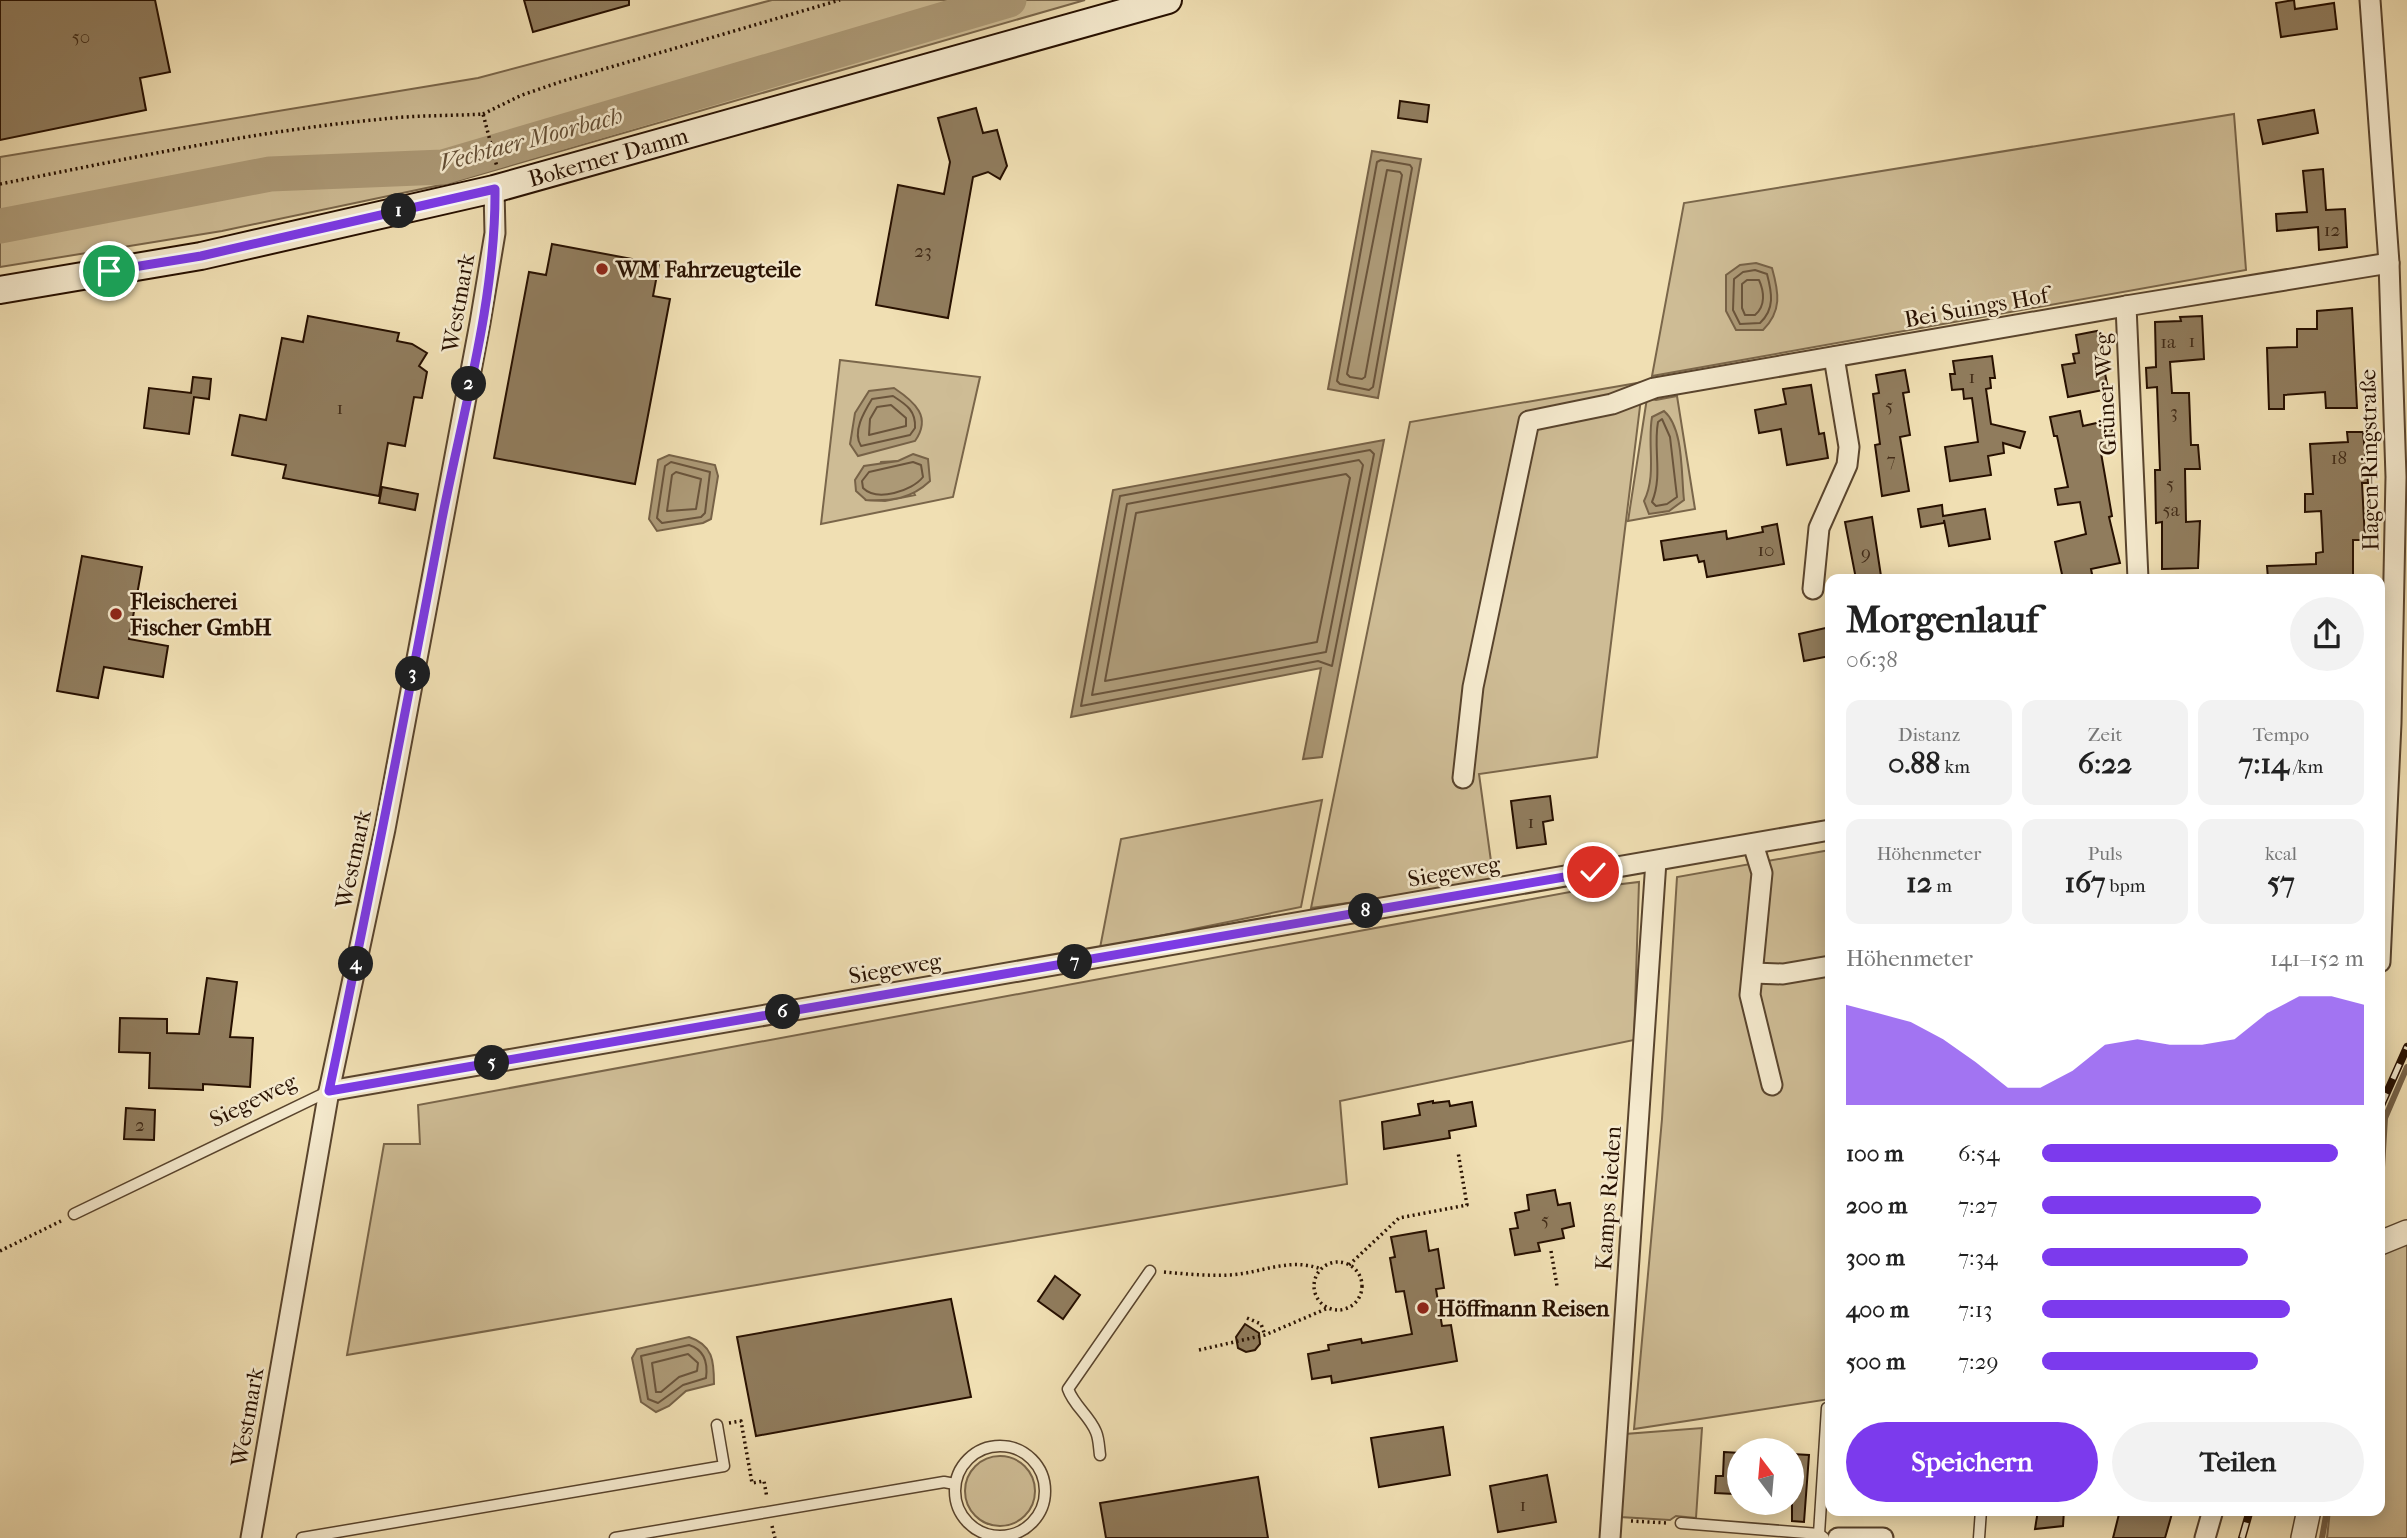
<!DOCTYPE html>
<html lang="de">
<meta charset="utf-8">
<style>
:root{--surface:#fff;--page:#f2f2f2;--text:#222;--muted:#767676;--accent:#7c3aed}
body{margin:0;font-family:"IM FELL French Canon",serif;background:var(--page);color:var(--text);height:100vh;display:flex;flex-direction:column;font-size:26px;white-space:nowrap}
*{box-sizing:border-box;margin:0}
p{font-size:23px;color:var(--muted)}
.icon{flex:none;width:38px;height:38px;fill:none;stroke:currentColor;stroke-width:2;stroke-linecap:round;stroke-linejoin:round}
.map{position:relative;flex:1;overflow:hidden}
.panel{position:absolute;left:1825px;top:574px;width:560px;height:942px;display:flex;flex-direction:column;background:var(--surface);border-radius:14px;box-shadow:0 4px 18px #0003}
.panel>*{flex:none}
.needle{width:46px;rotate:344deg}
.buttons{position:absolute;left:1727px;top:1438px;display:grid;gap:14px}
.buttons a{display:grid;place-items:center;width:77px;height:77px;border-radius:50%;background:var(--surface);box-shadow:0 4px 18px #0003;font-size:35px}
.pin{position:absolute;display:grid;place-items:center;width:60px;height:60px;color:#fff;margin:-30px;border:4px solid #fff;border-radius:50%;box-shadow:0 2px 7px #0007}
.km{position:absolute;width:35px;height:35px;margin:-18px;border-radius:50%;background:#222;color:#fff;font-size:19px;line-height:35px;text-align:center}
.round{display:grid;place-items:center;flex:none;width:74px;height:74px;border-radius:37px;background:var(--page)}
.summary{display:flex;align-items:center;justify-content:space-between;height:119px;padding:0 21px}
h1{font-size:38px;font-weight:700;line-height:52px}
.metrics{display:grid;grid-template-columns:repeat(3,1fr);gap:10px;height:119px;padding:7px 21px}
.metrics div{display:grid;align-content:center;border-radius:14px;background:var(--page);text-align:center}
.metrics b{font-size:30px;font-weight:700}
.metrics small{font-size:19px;font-weight:400}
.metrics p{font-size:19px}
.chart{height:196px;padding:14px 21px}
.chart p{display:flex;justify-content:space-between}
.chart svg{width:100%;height:126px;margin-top:7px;fill:var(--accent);opacity:.7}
.cta{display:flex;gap:14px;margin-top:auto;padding:14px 21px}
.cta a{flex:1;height:80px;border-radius:42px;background:var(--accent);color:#fff;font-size:28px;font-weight:700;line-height:80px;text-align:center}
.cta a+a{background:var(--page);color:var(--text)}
ul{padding:0 21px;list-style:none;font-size:23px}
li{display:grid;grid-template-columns:112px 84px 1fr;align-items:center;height:52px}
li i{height:18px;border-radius:9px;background:var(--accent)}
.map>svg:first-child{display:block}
.green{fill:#cebc95;stroke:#7a664a;stroke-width:2;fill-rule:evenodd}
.water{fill:#ac9976;stroke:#776247;stroke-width:2}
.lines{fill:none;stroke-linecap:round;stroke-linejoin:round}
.shore{stroke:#6a543b;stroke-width:2}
.stream{stroke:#776247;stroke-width:6}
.river{stroke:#ac9976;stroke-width:35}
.building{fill:#907c5d;stroke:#271000;stroke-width:2}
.service-casing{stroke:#59442d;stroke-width:13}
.minor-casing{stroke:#59442d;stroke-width:23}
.tertiary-casing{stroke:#59442d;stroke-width:26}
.secondary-casing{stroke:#271000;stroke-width:30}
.path{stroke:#271000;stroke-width:3.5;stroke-dasharray:2 3.5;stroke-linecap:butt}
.service{stroke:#f5eace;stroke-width:10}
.minor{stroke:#f5eace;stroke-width:19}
.tertiary{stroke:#f5eace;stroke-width:23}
.secondary{stroke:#f5eace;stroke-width:26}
.rail-casing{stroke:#271000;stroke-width:8}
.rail{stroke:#f5eace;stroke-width:5;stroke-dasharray:16;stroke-linecap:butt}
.route-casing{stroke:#fff;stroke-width:14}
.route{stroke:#7c3aed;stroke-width:9}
.poi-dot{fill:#8f2418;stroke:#f5eace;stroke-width:2.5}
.labels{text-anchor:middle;stroke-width:5;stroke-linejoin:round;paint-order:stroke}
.number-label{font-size:19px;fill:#412b17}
.street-label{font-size:23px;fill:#271000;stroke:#f5eace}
.poi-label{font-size:23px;font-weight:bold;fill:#271000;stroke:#f5eace;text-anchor:start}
.water-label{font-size:24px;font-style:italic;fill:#634e35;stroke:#f5eace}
</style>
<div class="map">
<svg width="2407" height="1538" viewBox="0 0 2407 1538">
<rect width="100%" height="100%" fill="#f0dfb3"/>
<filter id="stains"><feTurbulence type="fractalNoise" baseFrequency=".00286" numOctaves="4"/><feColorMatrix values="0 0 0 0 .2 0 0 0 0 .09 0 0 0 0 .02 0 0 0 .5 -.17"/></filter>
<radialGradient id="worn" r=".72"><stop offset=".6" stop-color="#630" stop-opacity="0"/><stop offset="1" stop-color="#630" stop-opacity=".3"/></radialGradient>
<g class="green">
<path d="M772,0H1085L450,183L222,231L0,267V157L478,78Z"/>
<path d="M2234,114L2246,270L1652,376L1684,203Z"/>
<path d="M840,360L980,377L953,497L821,524ZM898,461L915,495L885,501L866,500L881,462Z"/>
<path d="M1643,382L1597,757L1479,774L1494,883L1311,908L1410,422Z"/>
<path d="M1677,396L1695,509L1628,521L1647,398L1656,400Z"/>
<path d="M1322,800L1301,907L1100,948L1121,839Z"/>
<path d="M1830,850V1399L1634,1429L1662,1119L1677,877Z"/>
<path d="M1639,882L1634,1040L1340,1101L1347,1184L347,1355L384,1144H420L418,1105L1597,887Z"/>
<path d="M2407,1240V1538H2327L2330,1510H2380V1261L2389,1246Z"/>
<path d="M1702,1428L1696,1518L1676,1516L1670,1520L1620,1517L1625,1434Z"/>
<circle cx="1000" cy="1491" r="35"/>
</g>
<g class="water">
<path d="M1372,151L1421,159L1378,398L1328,389Z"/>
<path d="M1756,263L1772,268C1779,293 1782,311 1763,330H1736L1726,311V275L1740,265Z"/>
<path d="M894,388C915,402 932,417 915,441L858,456L850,444L855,413L869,391Z"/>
<path d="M1664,411C1684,428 1681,475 1684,500L1669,511L1649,514L1644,501C1657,475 1647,445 1652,417Z"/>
<path d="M1384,440L1322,757L1303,759L1321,668L1071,717L1113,490Z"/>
<path d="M913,454L928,459L930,481C911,499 892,501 866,500L856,491L855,480L864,466L898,461Z"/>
<path d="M669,455L715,465L718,476L711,519L703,523L657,531L649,519L658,460Z"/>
<path d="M689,1337C713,1345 714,1361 714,1384L686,1391L669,1406L656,1412L641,1402L632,1358L637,1349Z"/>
</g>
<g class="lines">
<g class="shore">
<path d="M1381,160L1410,165L1412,168L1373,387L1369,390L1340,384L1337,381L1377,162Z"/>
<path d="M1387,170L1400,172L1402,175L1365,377L1362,379L1350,377L1347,374Z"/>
<path d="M1755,270L1767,274C1772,293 1775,309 1760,323L1740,324L1733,310L1734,279L1743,272Z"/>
<path d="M1747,280H1759C1764,291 1766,306 1755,315H1745L1742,308V284Z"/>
<path d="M893,396C907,405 916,411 915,428L910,435L861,446C852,432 864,412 872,399Z"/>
<path d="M891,405L906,418V426L869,435L870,419L877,407Z"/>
<path d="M1662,419L1670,437L1677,497L1667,504L1656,506L1652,502C1663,475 1653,449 1658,422Z"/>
<path d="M1370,450L1374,454L1332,666L1318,661L1081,706L1120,496Z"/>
<path d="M1359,460L1363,465L1326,652L1092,695L1127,504Z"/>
<path d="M671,462L710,472L705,513L701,517L662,523L657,518L665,466Z"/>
<path d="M913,462L921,465L923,477C912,491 877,502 863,488L862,481L869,472Z"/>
<path d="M676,472L701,479L696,509L667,511L672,475Z"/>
<path d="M1346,474L1350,478L1317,642L1105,681L1136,513Z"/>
<path d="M689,1345C705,1350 708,1363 706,1378L683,1385L658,1403L648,1399L641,1356Z"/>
<path d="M688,1354L698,1363L697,1371L679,1377L661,1392H656L652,1363Z"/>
</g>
<g class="stream">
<path d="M2380,1200L2385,1118L2407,1067"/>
<path d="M2322,1538L2327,1510"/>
</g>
<path class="river" d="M0,226L270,174L443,167L1009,0"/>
</g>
<g class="building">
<path d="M0,0H155L170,72L140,78L146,110L0,140Z"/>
<path d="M524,0H629V5L533,32Z"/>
<path d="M2294,0L2295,9L2334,3L2337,29L2281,37L2276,3Z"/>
<path d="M1400,101L1429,105L1427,122L1398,118Z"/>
<path d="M976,108L983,133L997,130L1007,166L1000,179L988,172L973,177L948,318L876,305L898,185L944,194L950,162L938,118Z"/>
<path d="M2314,110L2318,133L2263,144L2258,120Z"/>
<path d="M2323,169L2326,210L2345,209L2347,247L2319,250L2318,227L2277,231L2276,214L2307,212L2303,171Z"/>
<path d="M552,244L659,264L653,296L670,299L635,484L494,458L529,272L546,275Z"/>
<path d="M2352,308L2357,408H2326L2325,392L2284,395V409H2269L2267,348L2297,347V329H2317V311Z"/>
<path d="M308,316L399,333L397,341L412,344L427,353L419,366L427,372L422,398L414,397L405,446L388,443L379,496L283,478L286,465L232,455L240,415L266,420L282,338L303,342Z"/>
<path d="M2202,316L2204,359L2170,362L2172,393H2189L2191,445H2198L2200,469H2185L2186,522L2200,521L2198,568L2162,569V522L2156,523L2155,470H2160L2157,387L2147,388L2146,368L2156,367L2155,322L2181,321L2180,317Z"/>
<path d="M2097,331L2108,389L2068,397L2062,365L2075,363L2073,354L2079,353L2076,335Z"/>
<path d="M1992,356L1995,378H1990L1991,388L1986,389L1991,424L2025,432L2020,448L2003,443L2004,453L1988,456L1991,475L1950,481L1945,447L1978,442L1972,398L1964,399L1963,389L1952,390L1950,374H1955L1953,361Z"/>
<path d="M1905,370L1909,392L1903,393L1910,435L1900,437L1909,491L1882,496L1875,445L1880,444L1873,394L1879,393L1876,375Z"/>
<path d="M193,377L211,379L209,399L194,397L189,434L144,428L149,388L191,393Z"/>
<path d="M1811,385L1819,434L1824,433L1828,458L1787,465L1781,429L1759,433L1755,410L1786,404L1783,389Z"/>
<path d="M2080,411L2083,426L2110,420L2116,450L2101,453L2112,516L2109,517L2120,563L2091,569L2093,579H2063L2055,542L2086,534L2080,502L2058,505L2055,489L2068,487L2057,436H2054L2050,417Z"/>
<path d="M2347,432H2363L2368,483H2362L2365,540H2353V579H2268L2267,566L2316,564V553L2323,552L2321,511L2305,512V494H2313L2310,444L2348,442Z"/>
<path d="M382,487L418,494L415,510L379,503Z"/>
<path d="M1942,505L1943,516L1985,509L1990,539L1949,546L1944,520V523L1921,527L1918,509Z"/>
<path d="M1872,517L1881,576L1856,579L1845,522Z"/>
<path d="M1777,524L1784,564L1707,577L1704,561L1699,562L1697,555L1664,560L1661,541L1726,531L1727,539L1763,532L1762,527Z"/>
<path d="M82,556L142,567L129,639L168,646L163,677L104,667L98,698L57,691Z"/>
<path d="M1830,627V656L1804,661L1799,634Z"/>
<path d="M1550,796L1553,820L1543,822L1546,844L1517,848L1511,801Z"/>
<path d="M207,978L237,982L230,1037L253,1038L250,1087L203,1084V1090L149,1088L150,1053L119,1052L120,1018L167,1019V1033L199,1034Z"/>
<path d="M1433,1101V1103L1449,1101L1450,1106L1472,1102L1476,1126L1449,1131L1450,1138L1384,1149L1382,1122L1420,1115L1418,1104Z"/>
<path d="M126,1108L155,1110L154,1140L124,1139Z"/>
<path d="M1555,1190L1558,1205L1570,1203L1574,1226L1562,1229L1564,1238L1538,1243L1540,1251L1515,1255L1510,1229L1518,1228L1515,1213L1529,1210L1527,1195Z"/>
<path d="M1426,1231L1429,1251L1438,1249L1444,1288L1436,1289L1442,1326L1451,1325L1457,1361L1332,1383L1331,1376L1312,1379L1308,1354L1329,1350L1328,1345L1361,1339L1362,1343L1412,1334L1404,1291L1396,1292L1390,1258L1395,1257L1391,1237Z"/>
<path d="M1055,1276L1080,1295L1063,1319L1038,1301Z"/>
<path d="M951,1299L971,1397L756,1436L737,1337Z"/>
<path d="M1245,1324L1259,1333L1260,1344L1255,1350L1246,1352L1238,1348L1236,1337Z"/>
<path d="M1443,1427L1450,1475L1379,1487L1371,1438Z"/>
<path d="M1724,1452L1740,1453V1486L1734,1485V1494L1715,1493L1716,1476H1723Z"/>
<path d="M1792,1454L1809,1455L1804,1522L1792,1521Z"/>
<path d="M1547,1475L1556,1522L1498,1532L1490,1486Z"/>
<path d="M1258,1477L1268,1538H1106L1100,1503Z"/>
<path d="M2038,1510H2064L2063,1526L2035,1529Z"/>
<path d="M2120,1510H2173L2165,1538H2113Z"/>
</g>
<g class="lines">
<defs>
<g id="service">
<path d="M74,1214L329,1091"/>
<circle cx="1000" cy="1491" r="45"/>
<path d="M1100,1455C1099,1448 1099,1439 1096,1432C1089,1415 1074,1406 1068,1389L1150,1271"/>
<path d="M1681,1523L1819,1534L1824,1538"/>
<path d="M1819,1534L1827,1408"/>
<path d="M302,1538L724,1466L717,1425"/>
<path d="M615,1538L944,1482L955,1484"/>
<path d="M1979,1538L1981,1510"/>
</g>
<g id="minor">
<path d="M2370,0L2389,263L2396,477L2391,723L2380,962"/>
<path d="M2138,579L2126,306L2389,263"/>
<path d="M1813,589L1819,528L1847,465L1849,447L1834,357"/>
<path d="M1463,778L1473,687L1529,421L1612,404L1654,388L2126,306"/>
<path d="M1753,844L1762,873L1750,995L1772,1085"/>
<path d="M1753,973L1783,974L1830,966"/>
<path d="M329,1091L1830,830"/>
<path d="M251,1538L329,1091L385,829L480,323L495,233L494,189"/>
<path d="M1610,1538L1656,861"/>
<path d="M1838,1538H1883"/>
<path d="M2205,1538L2213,1510"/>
</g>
<g id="tertiary">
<path d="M2380,1243L2407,1232"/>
<path d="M2303,1538L2309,1510"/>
</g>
<g id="secondary">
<path id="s1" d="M0,290L201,256L494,189L1168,0"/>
</g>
</defs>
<use href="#service" class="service-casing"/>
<use href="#minor" class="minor-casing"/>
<use href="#tertiary" class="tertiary-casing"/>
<use href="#secondary" class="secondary-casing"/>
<g class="path">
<path d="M483,114L522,95L563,81L840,0"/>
<path d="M0,184C127,159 254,131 383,119C416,115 450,116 483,114L497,167"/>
<path d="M0,1251L61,1221"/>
<path d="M1551,1251L1557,1286"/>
<circle cx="1338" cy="1286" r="24"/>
<path d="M1349,1265L1399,1218L1467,1205L1458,1152"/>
<path d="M1164,1272C1186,1274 1208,1276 1230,1275C1262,1273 1289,1257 1321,1269"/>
<path d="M1247,1318L1261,1324L1265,1335"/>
<path d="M1199,1350L1265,1335L1328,1308"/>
<path d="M729,1423L741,1421L752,1483L764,1481L767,1498"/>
<path d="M1631,1521L1668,1523"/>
<path d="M772,1526L775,1538"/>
</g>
<use href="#service" class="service"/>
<use href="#minor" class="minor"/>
<use href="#tertiary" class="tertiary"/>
<use href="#secondary" class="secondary"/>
<defs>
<g id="rail">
<path d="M2380,1108L2407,1047"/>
<path d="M2242,1538L2250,1510"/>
</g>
</defs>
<use href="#rail" class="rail-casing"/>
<use href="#rail" class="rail"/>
</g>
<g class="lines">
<defs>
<path id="route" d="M109,271L201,256L495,189C496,299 463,411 442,519C406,710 369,901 329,1091L1593,872"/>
</defs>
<use href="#route" class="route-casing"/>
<use href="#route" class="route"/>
</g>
<g class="poi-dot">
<circle cx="602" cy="269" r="7"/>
<circle cx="116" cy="614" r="7"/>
<circle cx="1423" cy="1308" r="7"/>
</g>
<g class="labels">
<g class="number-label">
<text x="81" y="43">50</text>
<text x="2332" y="236">12</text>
<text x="923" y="257">23</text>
<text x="2192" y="347">1</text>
<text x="2168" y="348">1a</text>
<text x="1972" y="383">1</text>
<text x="1889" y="412">5</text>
<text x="340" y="414">1</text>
<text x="2174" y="418">3</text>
<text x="2339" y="464">18</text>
<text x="1891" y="466">7</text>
<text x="2170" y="490">5</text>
<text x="2171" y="516">5a</text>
<text x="1766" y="556">10</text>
<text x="1866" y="559">9</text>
<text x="1531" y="828">1</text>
<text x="140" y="1131">2</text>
<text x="1545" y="1226">5</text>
<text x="1523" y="1511">1</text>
</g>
<g class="street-label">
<text dy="8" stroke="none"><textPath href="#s1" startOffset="623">Bokerner Damm</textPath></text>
<text transform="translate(458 303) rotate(-80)" y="8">Westmark</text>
<text transform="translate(1976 307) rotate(-10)" y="8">Bei Suings Hof</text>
<text transform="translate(2105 394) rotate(-93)" y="8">Grüner Weg</text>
<text transform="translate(2369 460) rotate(-91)" y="8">Hagen-Ringstraße</text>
<text transform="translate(353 859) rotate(-78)" y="8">Westmark</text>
<text transform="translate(1454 871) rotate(-10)" y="8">Siegeweg</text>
<text transform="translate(895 968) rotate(-10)" y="8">Siegeweg</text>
<text transform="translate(253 1100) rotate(-26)" y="8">Siegeweg</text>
<text transform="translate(1608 1198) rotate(-86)" y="8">Kamps Rieden</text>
<text transform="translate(247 1417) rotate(-80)" y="8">Westmark</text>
</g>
<g class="poi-label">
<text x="616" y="277">WM Fahrzeugteile</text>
<text x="130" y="609">Fleischerei<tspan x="130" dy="26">Fischer GmbH</tspan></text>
<text x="1437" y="1316">Höffmann Reisen</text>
</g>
<g class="water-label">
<text transform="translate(531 139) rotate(-15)" y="8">Vechtaer Moorbach</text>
</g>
</g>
<rect width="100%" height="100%" filter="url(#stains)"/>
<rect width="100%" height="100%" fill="url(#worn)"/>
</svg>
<div class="buttons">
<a><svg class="needle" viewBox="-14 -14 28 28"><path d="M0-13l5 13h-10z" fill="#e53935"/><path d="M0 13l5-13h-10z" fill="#767676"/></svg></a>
</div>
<div class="pin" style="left:109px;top:271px;background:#1e9e55"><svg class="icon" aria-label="arrive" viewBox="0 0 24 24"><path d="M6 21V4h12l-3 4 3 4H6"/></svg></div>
<div class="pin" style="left:1593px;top:872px;background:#d93025"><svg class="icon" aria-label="check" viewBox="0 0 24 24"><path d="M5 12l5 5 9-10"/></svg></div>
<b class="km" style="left:399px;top:211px">1</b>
<b class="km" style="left:469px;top:384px">2</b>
<b class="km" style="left:413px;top:674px">3</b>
<b class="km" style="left:356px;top:964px">4</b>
<b class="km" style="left:492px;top:1063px">5</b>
<b class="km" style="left:783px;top:1012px">6</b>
<b class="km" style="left:1075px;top:962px">7</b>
<b class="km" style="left:1366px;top:911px">8</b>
<section class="panel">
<div class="summary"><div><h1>Morgenlauf</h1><p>06:38</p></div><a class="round"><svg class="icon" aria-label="share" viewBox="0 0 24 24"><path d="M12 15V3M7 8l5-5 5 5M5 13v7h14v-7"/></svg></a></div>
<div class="metrics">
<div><p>Distanz</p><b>0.88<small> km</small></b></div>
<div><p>Zeit</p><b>6:22</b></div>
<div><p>Tempo</p><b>7:14<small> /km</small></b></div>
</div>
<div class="metrics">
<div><p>Höhenmeter</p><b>12<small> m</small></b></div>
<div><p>Puls</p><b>167<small> bpm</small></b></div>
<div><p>kcal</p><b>57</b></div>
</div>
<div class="chart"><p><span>Höhenmeter</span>141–152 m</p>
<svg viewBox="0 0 160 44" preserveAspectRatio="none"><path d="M0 44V9L10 12L20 15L30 21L40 29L50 38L60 38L70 32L80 23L90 21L100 23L110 23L120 21L130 12L140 6L150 6L160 9V44z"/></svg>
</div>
<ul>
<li><b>100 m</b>6:54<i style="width:92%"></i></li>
<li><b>200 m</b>7:27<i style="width:68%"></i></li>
<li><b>300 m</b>7:34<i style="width:64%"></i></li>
<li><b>400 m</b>7:13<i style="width:77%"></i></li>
<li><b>500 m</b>7:29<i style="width:67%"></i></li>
</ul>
<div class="cta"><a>Speichern</a><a>Teilen</a></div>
</section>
</div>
